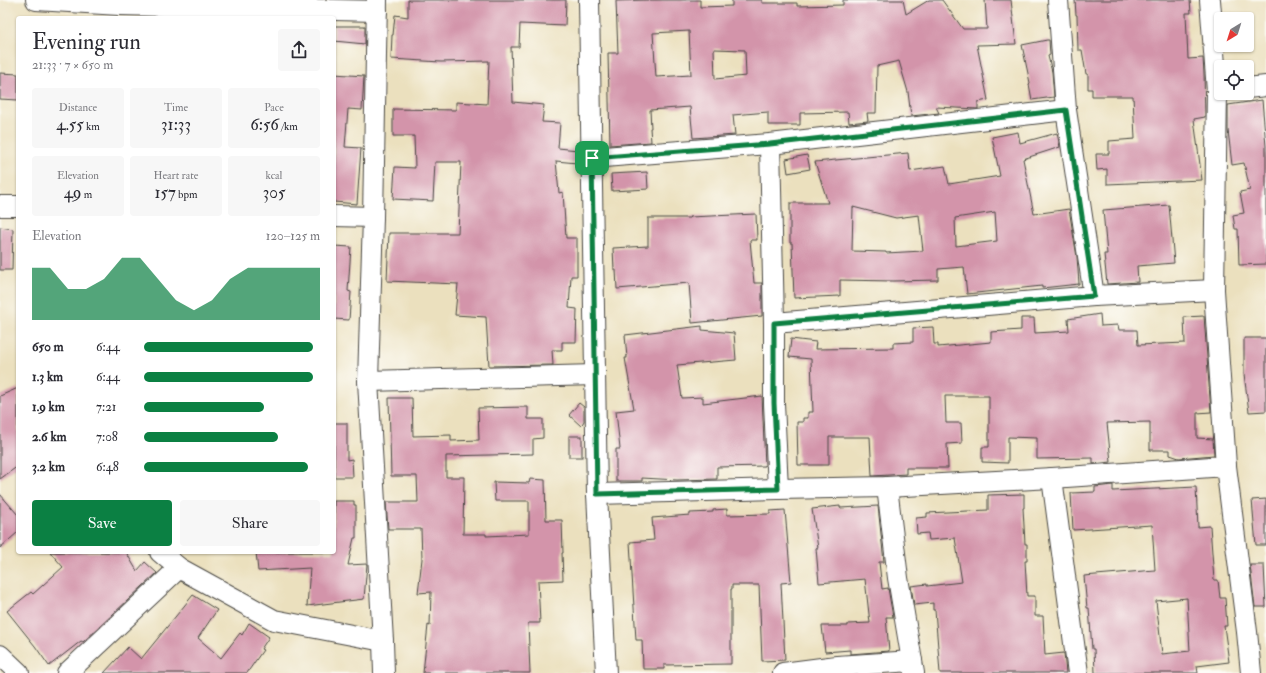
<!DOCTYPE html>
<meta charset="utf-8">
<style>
:root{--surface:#fff;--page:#f7f7f7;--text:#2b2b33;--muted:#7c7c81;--accent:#0b8043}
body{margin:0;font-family:"IM FELL Double Pica",serif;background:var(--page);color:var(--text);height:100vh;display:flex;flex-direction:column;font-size:15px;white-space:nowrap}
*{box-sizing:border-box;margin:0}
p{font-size:13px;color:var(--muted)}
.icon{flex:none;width:22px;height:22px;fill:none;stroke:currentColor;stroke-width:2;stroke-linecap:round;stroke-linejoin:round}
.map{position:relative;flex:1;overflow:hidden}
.drawer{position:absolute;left:16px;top:16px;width:320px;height:538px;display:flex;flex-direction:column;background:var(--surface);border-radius:4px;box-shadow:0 1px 3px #0004}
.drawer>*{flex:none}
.needle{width:26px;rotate:218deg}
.fabs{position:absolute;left:1214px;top:12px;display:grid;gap:8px}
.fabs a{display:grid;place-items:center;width:40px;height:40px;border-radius:4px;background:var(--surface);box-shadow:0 1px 3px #0004;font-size:20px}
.pin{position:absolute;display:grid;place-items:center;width:34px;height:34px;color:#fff;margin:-17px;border-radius:8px;box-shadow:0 2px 6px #0006}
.round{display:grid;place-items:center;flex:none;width:42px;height:42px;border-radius:4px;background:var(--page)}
.overview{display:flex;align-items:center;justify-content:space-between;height:68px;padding:0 16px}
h1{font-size:22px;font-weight:600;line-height:30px}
.figures{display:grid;grid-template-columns:repeat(3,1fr);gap:6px;height:68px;padding:4px 16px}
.figures div{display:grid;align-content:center;border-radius:4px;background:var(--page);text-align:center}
.figures b{font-size:17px;font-weight:600}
.figures small{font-size:11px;font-weight:400}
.figures p{font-size:11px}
.chart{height:112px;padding:8px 16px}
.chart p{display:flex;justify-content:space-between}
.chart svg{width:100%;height:72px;margin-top:4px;fill:var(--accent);opacity:.7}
.action{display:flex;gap:8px;margin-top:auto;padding:8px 16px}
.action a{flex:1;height:46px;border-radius:4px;background:var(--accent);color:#fff;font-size:16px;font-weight:600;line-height:46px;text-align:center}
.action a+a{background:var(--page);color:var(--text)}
ul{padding:0 16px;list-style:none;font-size:13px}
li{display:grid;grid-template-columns:64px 48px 1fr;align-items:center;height:30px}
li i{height:10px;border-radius:5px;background:var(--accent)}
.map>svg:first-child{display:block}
.building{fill:#d394aa;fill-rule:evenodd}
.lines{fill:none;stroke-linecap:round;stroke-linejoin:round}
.street-casing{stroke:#484641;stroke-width:22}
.street{stroke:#fff;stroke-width:20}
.route-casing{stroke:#fff;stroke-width:8}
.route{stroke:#0b8043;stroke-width:5}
</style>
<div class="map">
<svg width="1266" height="673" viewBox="0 0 1266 673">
<rect width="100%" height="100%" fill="#fdfcf7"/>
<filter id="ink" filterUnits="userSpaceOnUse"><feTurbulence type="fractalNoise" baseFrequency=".025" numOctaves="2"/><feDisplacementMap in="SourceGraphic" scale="8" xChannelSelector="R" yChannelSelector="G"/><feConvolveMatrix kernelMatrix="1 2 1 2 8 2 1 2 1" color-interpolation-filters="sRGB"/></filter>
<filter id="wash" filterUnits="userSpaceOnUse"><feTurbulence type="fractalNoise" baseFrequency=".012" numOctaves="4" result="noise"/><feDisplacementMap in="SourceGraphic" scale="16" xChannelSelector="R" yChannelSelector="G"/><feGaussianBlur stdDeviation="0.9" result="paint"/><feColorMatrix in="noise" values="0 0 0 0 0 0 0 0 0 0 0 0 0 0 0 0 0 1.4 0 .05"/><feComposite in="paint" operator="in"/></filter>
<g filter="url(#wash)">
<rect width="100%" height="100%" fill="#ebe0be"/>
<g id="blocks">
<g class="building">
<path d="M408,0H566L565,26L520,24L519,47H511L513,102L544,105L542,122L560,123L558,148L578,150L577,163L556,161L559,193L563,192L566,238H577V276H571L569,308L577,309L576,342H562V350H552L553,365L489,366L486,317L455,315L458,284L387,281L389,233H458L461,162H435L433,201L393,199L395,167L415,168L414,136H393V109L456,110V102L487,104L489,61L441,62L391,59L392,35H393L395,15L408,17Z"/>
<path d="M646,0H700V7L732,6V0H762V3H797V6L843,5V0H903L906,14L929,0H942L963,29H987L985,0H1011L1016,44L977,45L988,100L978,102V109L936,107L939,113L911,116L908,92L899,61L877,66L876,113H867L868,121L849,123L848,112L800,113V125H768V112L733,115L735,135L693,138L690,107L650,110L651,128H650L651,142L610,145L608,53H618L616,1ZM689,31L691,75L656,77L653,33ZM714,49L745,50L746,76L715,79Z"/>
<path d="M1075,0H1190L1191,13H1186L1188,59L1203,58L1204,74L1205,117L1194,119L1202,180L1107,184V169L1097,170L1096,154H1109V141L1135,139L1133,96H1092V89H1088V74H1086L1082,50H1078L1077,15H1076Z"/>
<path d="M334,26H365V44L334,41Z"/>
<path d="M1047,40H1049L1050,55L1048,56L1052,72L1054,97L1032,100L1029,84L1030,83L1022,45Z"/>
<path d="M0,73L18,74V100L0,99Z"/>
<path d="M334,74L364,76L362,110L348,109L345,147L361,148L357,204L334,202Z"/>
<path d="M1262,100L1266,146V264L1239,265L1238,229H1235L1233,215L1244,213L1240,192L1250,190L1244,163L1232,165L1228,130V105Z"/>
<path d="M1018,132L1020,143L1057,133L1060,147L1023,159L1034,214L1069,209L1077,257L1079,284L1042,288V286L967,294L964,267L938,269V280L893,281L840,280V296L794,298L792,243H790V203H828L815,162L908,153L910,171L945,166L949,184L1000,176L992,137ZM853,207L896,218L919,215L923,251L886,253V252L852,251ZM995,212L997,241L956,246L955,218Z"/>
<path d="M807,155L810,169L788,173L786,159Z"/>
<path d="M647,172L648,189L612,191L611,174Z"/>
<path d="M1169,205L1174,263L1137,266L1138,282L1107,284L1104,254H1107L1103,210Z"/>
<path d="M756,214L757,240H750L754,283H762V316L692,323L689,283L617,289L616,270H614L613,248L648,246V218H690L689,217Z"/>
<path d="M0,227L13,229L12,270H0Z"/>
<path d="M334,246L351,247L348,291L351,292L349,320L334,319Z"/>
<path d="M1100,314L1101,326L1118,325L1119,330H1137L1138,345L1185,343L1184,317L1204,316L1211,412L1197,413V438L1213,439L1214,455L1179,458L1170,455V450H1150V422L1107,423L1111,462L1093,464V458L1037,459V438L1008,437V463L982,462V447H989V396H945L946,423H961L962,443L947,444L948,468H906V474L872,476L870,437H829V465H798L797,422H803V418H808V412H813L811,359L789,357L791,339L816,342L815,349L893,348V343L913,342V328L933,327L934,344H938V347L991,342V332L1021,330V318H1034L1035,333L1069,331L1068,319Z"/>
<path d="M702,326V330L734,333L736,360L677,365L682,398L703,397V403L762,396L765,466L717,467V479L677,480L642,478V481H616V449H620L616,411L634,409L625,358H627L625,335Z"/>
<path d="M1244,338H1266V411L1249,412L1244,374Z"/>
<path d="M18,388V466L0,479V396Z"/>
<path d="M389,398H412L413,436L451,435V441L479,440L478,408L528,407V419H543V438L533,439V454L446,456V477H464L463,534H486V536L529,534V501H495L494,482L529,483L530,479L545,480L546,520H562L563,553H562L563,580L538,581L540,623H528L530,673H423L428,625L430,626L431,592L418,593L422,559L421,529H388L386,502H418L417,476H391Z"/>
<path d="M579,403L584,407V421L581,426L569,415Z"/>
<path d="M334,423H347V460L352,459L353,477H334Z"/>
<rect x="569" y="436" width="13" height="21"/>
<path d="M1113,485V491L1196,487L1198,527L1210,526L1214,580H1218L1220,598H1225L1227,626H1224L1229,662L1197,666L1198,673H1095L1094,649H1092L1089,608H1087L1084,576L1155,570L1152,525L1073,530L1071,493L1095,492V487ZM1187,598L1190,651L1162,654L1156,601Z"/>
<path d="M0,494L18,515V532L0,548Z"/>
<path d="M1024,494V508H1023L1025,544H1027V561H1025L1027,596H1035V616H1043L1045,655L1064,653L1066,673H940L935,610H933V603L914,605L911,586L927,584V586L962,582L955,538L929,540L928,533L917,534L916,518L927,517V513L988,510V495Z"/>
<path d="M1266,499V545H1256L1252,500Z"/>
<path d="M334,501H354V505H356V538H354L348,565L367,564L364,599L307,606L310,568L258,571L256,552H334Z"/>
<path d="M840,506V508L878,506L884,562H879L882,589L888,588L893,617H886L889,651L850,654V650L825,652L822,626H848V624L870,623L865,579L819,583L816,548H818L812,509Z"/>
<path d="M727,509V515L770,514V511L785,510L791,582L781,583L785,660L762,661L759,585H732V589H731V664L664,665V669H643L642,640H636L630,542L654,540L652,518L690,515V513L713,512V510Z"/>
<path d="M50,552H126L137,571L145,562L157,573L83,642L81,641L49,666L35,646L7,611L31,592L33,594L63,567Z"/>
<path d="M1250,565H1264L1266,607H1255Z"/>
<path d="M193,595L217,610L198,638L221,658L240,633L242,635L249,623L269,637L261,649L263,650L247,673H104L128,647L141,659Z"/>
</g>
</g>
</g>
<g filter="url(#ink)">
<use href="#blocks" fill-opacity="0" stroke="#484641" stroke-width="1"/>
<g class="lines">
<defs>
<g id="street">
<path d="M36,0L120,5L377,11"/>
<path d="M377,0L373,217L368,381L383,641L384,673"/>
<path d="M589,0L597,494L606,673"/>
<path d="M1058,0L1066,110L1094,296"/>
<path d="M1210,0L1217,91L1214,290L1226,466L1247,632L1251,673"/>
<path d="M1247,88L1266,86"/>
<path d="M770,144L774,323V403L778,489"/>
<path d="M591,158L770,144L1066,110"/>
<path d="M0,206H18"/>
<path d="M334,216L373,217"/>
<path d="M774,323L1094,296L1214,290"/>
<path d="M368,381L595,375"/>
<path d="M1052,478L1078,673"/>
<path d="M887,487L898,578L914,673"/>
<path d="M597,494L778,489L887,487L1052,478L1226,466"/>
<path d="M160,552L179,568L274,620L383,641"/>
<path d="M0,655L19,673"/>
<path d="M67,673L179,568"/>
<path d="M783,673L837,666L912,661"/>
</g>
</defs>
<use href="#street" class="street-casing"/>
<use href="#street" class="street"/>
</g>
</g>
<g class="lines" filter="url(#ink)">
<defs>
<path id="route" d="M1066,110L1094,296L774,323V403L778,489L597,494L592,158L770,144Z"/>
</defs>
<use href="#route" class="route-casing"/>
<use href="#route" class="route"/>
</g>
</svg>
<div class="fabs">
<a><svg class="needle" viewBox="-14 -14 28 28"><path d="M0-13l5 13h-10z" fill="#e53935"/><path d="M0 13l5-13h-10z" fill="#7c7c81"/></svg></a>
<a><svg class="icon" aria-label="locate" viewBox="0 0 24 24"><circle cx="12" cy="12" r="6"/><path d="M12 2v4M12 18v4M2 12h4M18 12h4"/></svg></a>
</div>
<div class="pin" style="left:592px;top:158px;background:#1e9e55"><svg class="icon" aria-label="arrive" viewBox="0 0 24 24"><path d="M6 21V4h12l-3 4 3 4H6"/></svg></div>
<section class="drawer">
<div class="overview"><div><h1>Evening run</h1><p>21:33 · 7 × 650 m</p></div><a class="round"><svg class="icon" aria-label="share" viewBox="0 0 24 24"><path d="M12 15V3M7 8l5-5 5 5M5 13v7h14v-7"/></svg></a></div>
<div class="figures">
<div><p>Distance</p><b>4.55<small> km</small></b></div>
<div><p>Time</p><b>31:33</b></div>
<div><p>Pace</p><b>6:56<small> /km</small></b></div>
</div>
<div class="figures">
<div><p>Elevation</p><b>49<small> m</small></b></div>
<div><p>Heart rate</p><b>157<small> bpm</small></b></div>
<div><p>kcal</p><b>305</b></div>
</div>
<div class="chart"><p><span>Elevation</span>120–125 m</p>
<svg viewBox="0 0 160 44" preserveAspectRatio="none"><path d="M0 44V12L10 12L20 25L30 25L40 19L50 6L60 6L70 19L80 32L90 38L100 32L110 19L120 12L130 12L140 12L150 12L160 12V44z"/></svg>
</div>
<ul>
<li><b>650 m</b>6:44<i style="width:96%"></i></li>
<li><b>1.3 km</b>6:44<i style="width:96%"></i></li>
<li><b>1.9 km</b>7:21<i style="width:68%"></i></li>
<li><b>2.6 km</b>7:08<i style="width:76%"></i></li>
<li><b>3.2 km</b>6:48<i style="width:93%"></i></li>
</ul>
<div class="action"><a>Save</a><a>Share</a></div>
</section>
</div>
